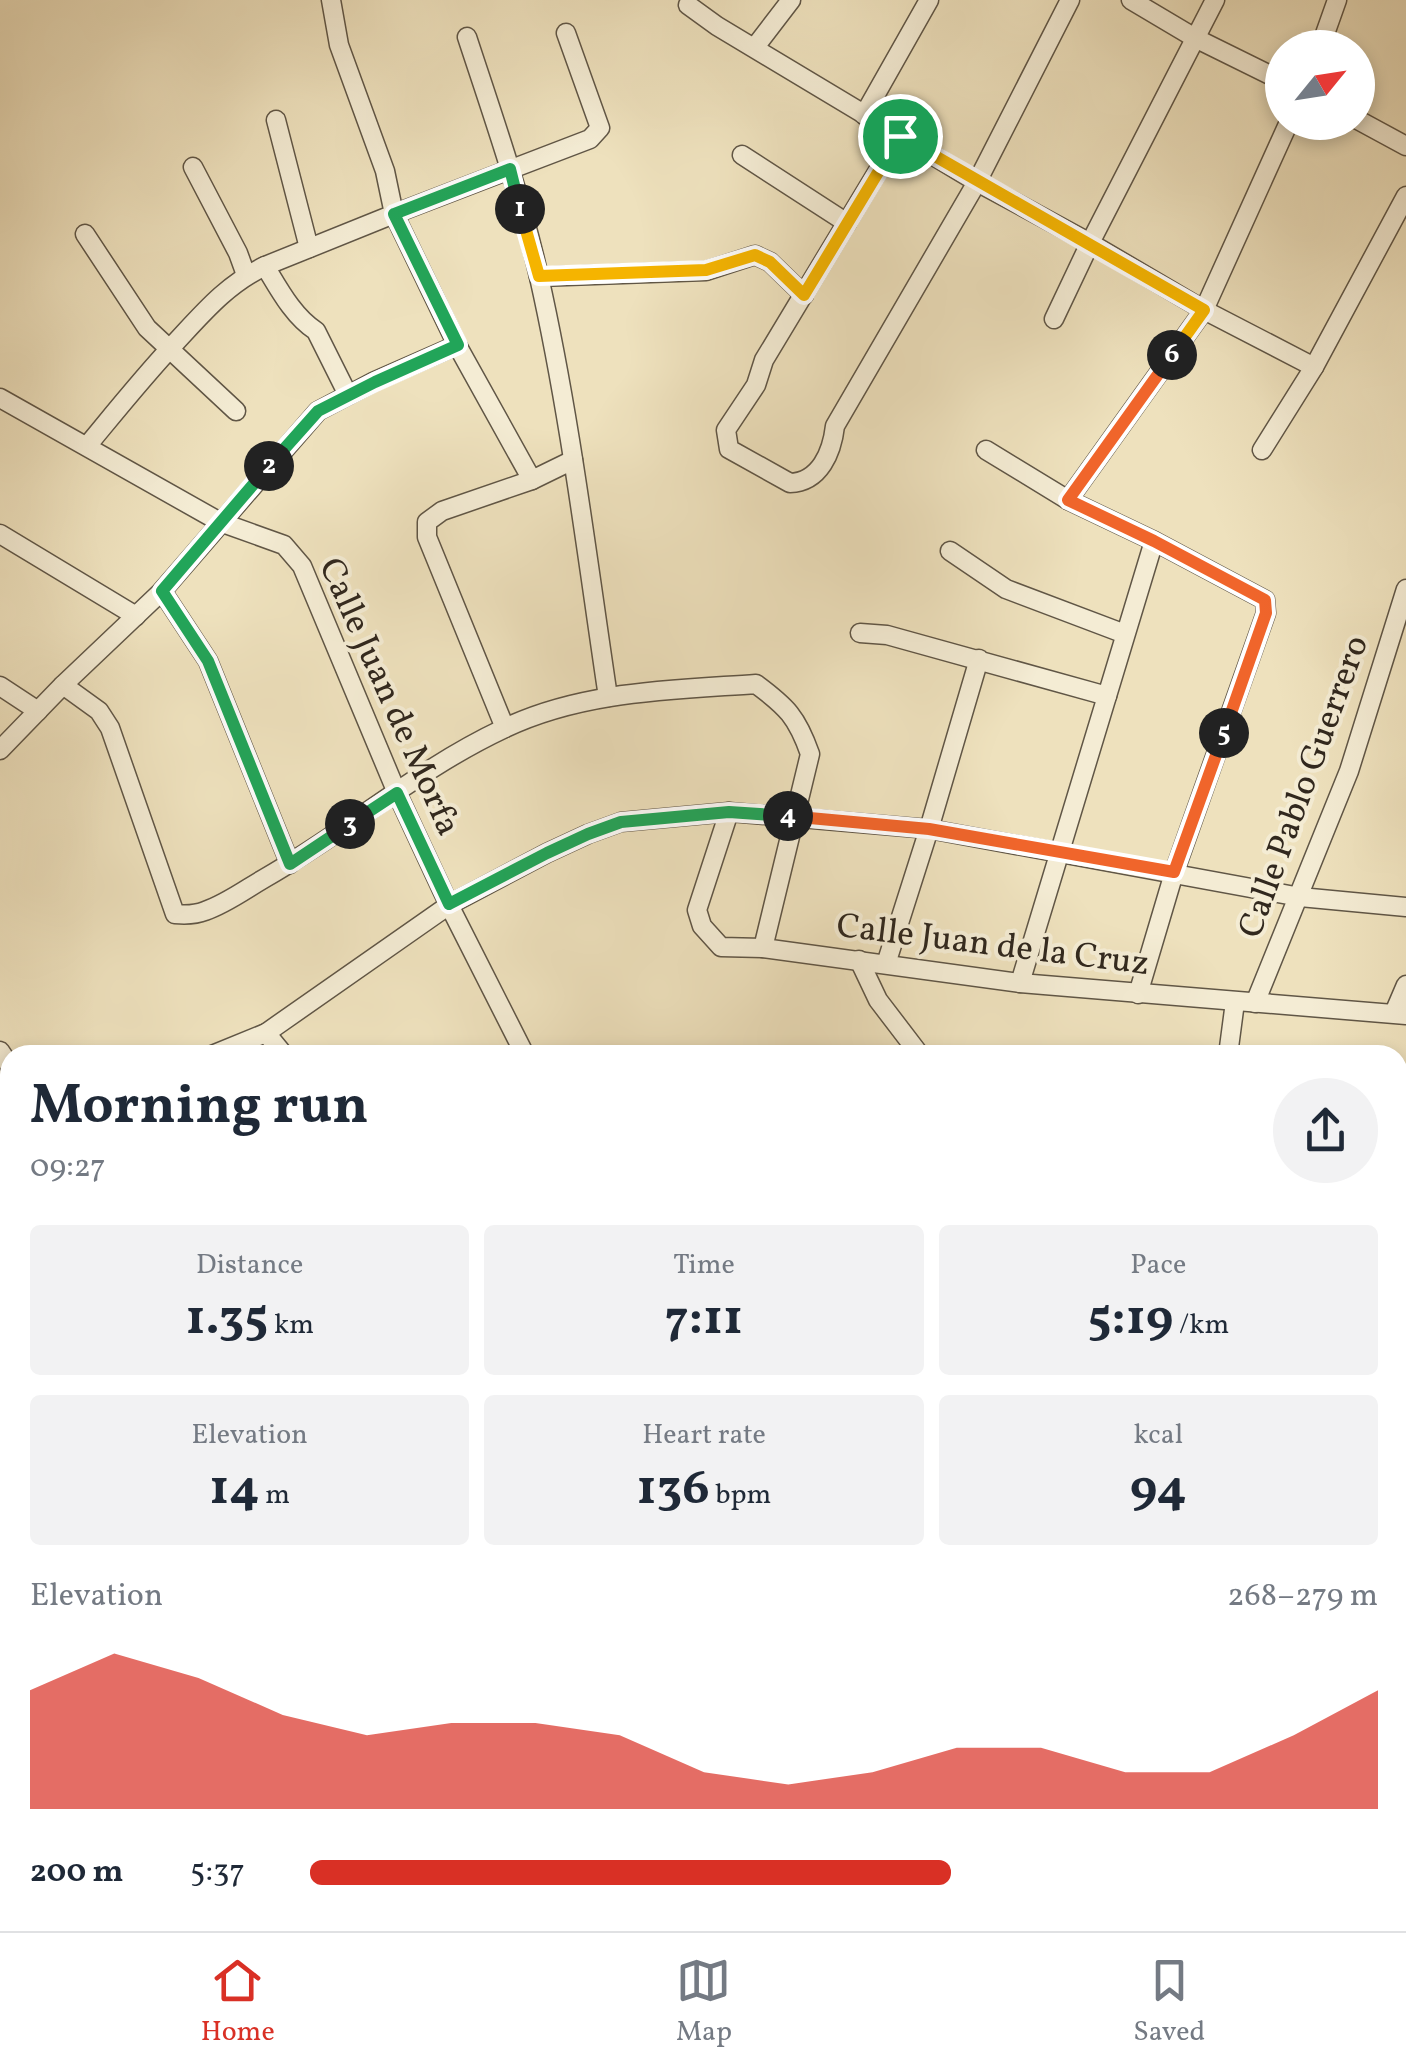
<!DOCTYPE html>
<meta charset="utf-8">
<style>
:root{--surface:#fff;--page:#f2f2f3;--text:#1f2937;--muted:#747a83;--line:#e0e1e3;--accent:#d93025}
body{margin:0;font-family:Vollkorn,serif;background:var(--page);color:var(--text);height:100vh;display:flex;flex-direction:column;font-size:38px;white-space:nowrap}
*{box-sizing:border-box;margin:0}
p{font-size:32px;color:var(--muted)}
.icon{flex:none;width:55px;height:55px;fill:none;stroke:currentColor;stroke-width:2;stroke-linecap:round;stroke-linejoin:round}
.map{position:relative;flex:1;overflow:hidden}
.details{position:absolute;left:0px;top:1045px;width:1408px;height:888px;display:flex;flex-direction:column;background:var(--surface);border-radius:30px 30px 0 0;box-shadow:0 5px 15px #0003}
.details>*{flex:none}
.needle{width:65px;rotate:60deg}
.tools{position:absolute;left:1265px;top:30px;display:grid;gap:20px}
.tools a{display:grid;place-items:center;width:110px;height:110px;border-radius:50%;background:var(--surface);box-shadow:0 5px 15px #0003;font-size:50px}
.pin{position:absolute;display:grid;place-items:center;width:85px;height:85px;color:#fff;margin:-42px;border:5px solid #fff;border-radius:50%;box-shadow:0 2px 10px #0007}
.km{position:absolute;width:50px;height:50px;margin:-25px;border-radius:50%;background:#222;color:#fff;font-size:28px;line-height:50px;text-align:center}
.round{display:grid;place-items:center;flex:none;width:105px;height:105px;border-radius:52px;background:var(--page)}
.overview{display:flex;align-items:center;justify-content:space-between;height:170px;padding:0 30px}
h1{font-size:55px;font-weight:700;line-height:75px}
.stats{display:grid;grid-template-columns:repeat(3,1fr);gap:15px;height:170px;padding:10px 30px}
.stats div{display:grid;align-content:center;border-radius:10px;background:var(--page);text-align:center}
.stats b{font-size:50px;font-weight:700}
.stats small{font-size:28px;font-weight:400}
.stats p{font-size:28px}
.chart{height:280px;padding:20px 30px}
.chart p{display:flex;justify-content:space-between}
.chart svg{width:100%;height:180px;margin-top:10px;fill:var(--accent);opacity:.7}
ul{padding:0 30px;list-style:none;font-size:32px}
li{display:grid;grid-template-columns:160px 120px 1fr;align-items:center;height:75px}
li i{height:25px;border-radius:12px;background:var(--accent)}
.menu{display:flex;justify-content:space-around;align-items:center;height:140px;border-top:2px solid var(--line);background:var(--surface);font-size:28px;color:var(--muted)}
.menu a{display:grid;justify-items:center;gap:5px}
.menu .active{color:var(--accent)}
.map>svg:first-child{display:block}
.lines{fill:none;stroke-linecap:round;stroke-linejoin:round}
.minor-casing{stroke:#605646;stroke-width:21}
.minor{stroke:#f4ecd4;stroke-width:18}
.split-1-casing{stroke:#fff;stroke-width:20}
.split-2-casing{stroke:#fff;stroke-width:20}
.split-3-casing{stroke:#fff;stroke-width:20}
.split-4-casing{stroke:#fff;stroke-width:20}
.split-5-casing{stroke:#fff;stroke-width:20}
.split-6-casing{stroke:#fff;stroke-width:20}
.split-7-casing{stroke:#fff;stroke-width:20}
.split-1{stroke:#f5b400;stroke-width:12}
.split-2{stroke:#22a559;stroke-width:12}
.split-3{stroke:#22a559;stroke-width:12}
.split-4{stroke:#22a559;stroke-width:12}
.split-5{stroke:#f0652b;stroke-width:12}
.split-6{stroke:#f0652b;stroke-width:12}
.split-7{stroke:#f5b400;stroke-width:12}
.labels{text-anchor:middle;stroke-width:8;stroke-linejoin:round;paint-order:stroke}
.street-label{font-size:35px;fill:#31281e;stroke:#f4ecd4}
</style>
<div class="map">
<svg width="1406" height="1931" viewBox="0 0 1406 1931">
<rect width="100%" height="100%" fill="#eee1bd"/>
<filter id="stains"><feTurbulence type="fractalNoise" baseFrequency=".002" numOctaves="4"/><feColorMatrix values="0 0 0 0 .2 0 0 0 0 .09 0 0 0 0 .02 0 0 0 .5 -.17"/></filter>
<radialGradient id="worn" r=".72"><stop offset=".6" stop-color="#630" stop-opacity="0"/><stop offset="1" stop-color="#630" stop-opacity=".3"/></radialGradient>
<g class="lines">
<defs>
<g id="minor">
<path d="M1131,0L1195,38L1282,81"/>
<path d="M688,5L717,26L977,182L1090,243L1204,310L1314,367"/>
<path d="M467,37C493,116 521,196 539,277C570,415 587,557 608,697"/>
<path d="M755,47L791,0"/>
<path d="M1320,48L1337,0"/>
<path d="M864,115L929,0"/>
<path d="M276,120L309,248"/>
<path d="M1358,120L1406,146"/>
<path d="M899,136L764,360L756,385L726,430L729,449L790,483C820,482 832,452 835,426L977,182L1070,0"/>
<path d="M742,155L847,223"/>
<path d="M193,167L238,253L246,275"/>
<path d="M85,234L147,328L236,411"/>
<path d="M265,266C279,289 293,316 316,331L348,395"/>
<path d="M539,277L706,271L755,255L770,262L804,295"/>
<path d="M1054,319L1090,243L1215,0"/>
<path d="M0,398L220,522L284,545L302,566L397,793L449,905L525,1055"/>
<path d="M87,446C116,411 144,376 175,343C203,313 227,284 265,266L394,214L385,171L339,45L331,0"/>
<path d="M986,450L1068,500L1154,541L1265,600L1266,613L1174,873L1138,994"/>
<path d="M1262,450L1314,367L1406,196"/>
<path d="M532,480L457,345L394,214L590,139L600,128L566,33"/>
<path d="M1068,500L1204,310L1289,122"/>
<path d="M0,534L136,616"/>
<path d="M950,551L1006,589L1125,634"/>
<path d="M162,591L208,661L290,864"/>
<path d="M860,633L887,635L1107,696"/>
<path d="M63,685L99,711L110,728L175,914C186,915 195,915 205,911C226,904 246,889 265,878C346,832 418,769 503,729C581,691 671,690 756,684C787,707 797,717 810,754L763,948"/>
<path d="M0,686L38,711"/>
<path d="M505,728L427,537V522L442,511L532,480L573,460"/>
<path d="M0,750L63,685L162,591L318,411L375,381L457,345"/>
<path d="M729,812L697,910L702,926L721,947L763,948L1020,983L1406,1015"/>
<path d="M859,960L878,1000L920,1055"/>
<path d="M886,964L929,829L979,659"/>
<path d="M1020,983L1154,541"/>
<path d="M1255,1003L1349,771L1406,589"/>
<path d="M1394,1013L1406,985"/>
<path d="M266,1033L284,1055"/>
<path d="M0,1051L10,1066"/>
<path d="M212,1055L266,1033L449,905L547,853L588,834L621,822L729,812L929,829L1300,897L1406,907"/>
<path d="M1228,1055L1235,1002"/>
<path d="M0,1115L10,1100"/>
<path d="M1398,1152L1406,1151"/>
<path d="M1398,1319L1406,1317"/>
<path d="M1398,1472L1405,1510L1398,1601"/>
<path d="M0,1762L10,1755"/>
<path d="M1398,1785L1406,1783"/>
<path d="M0,1815L10,1822"/>
<path d="M1398,1905L1401,1931"/>
<path d="M198,1922L213,1931"/>
<path d="M676,1922L696,1931"/>
<path d="M813,1922L819,1931"/>
<path d="M962,1922L967,1931"/>
<path d="M1120,1922L1123,1931"/>
<path d="M1236,1922L1239,1931"/>
<path d="M99,1931L104,1922"/>
<path d="M514,1931L523,1922"/>
<path d="M888,1931L916,1922"/>
</g>
</defs>
<use href="#minor" class="minor-casing"/>
<use href="#minor" class="minor"/>
</g>
<g class="lines">
<defs>
<path id="split-1" d="M520,209L539,276L706,270L755,255L770,262L804,295L900,136"/>
<path id="split-2" d="M269,466L318,411L375,382L458,345L394,214L510,169L520,209"/>
<path id="split-3" d="M269,466L162,591L208,661L290,864L350,824"/>
<path id="split-4" d="M350,824L397,793L449,904L547,853L588,834L621,822L729,812L788,816"/>
<path id="split-5" d="M788,816L929,829L1174,872L1224,733"/>
<path id="split-6" d="M1172,355L1068,500L1154,541L1265,600L1266,613L1224,733"/>
<path id="split-7" d="M900,136L1204,310L1172,355"/>
</defs>
<use href="#split-1" class="split-1-casing"/>
<use href="#split-2" class="split-2-casing"/>
<use href="#split-3" class="split-3-casing"/>
<use href="#split-4" class="split-4-casing"/>
<use href="#split-5" class="split-5-casing"/>
<use href="#split-6" class="split-6-casing"/>
<use href="#split-7" class="split-7-casing"/>
<use href="#split-1" class="split-1"/>
<use href="#split-2" class="split-2"/>
<use href="#split-3" class="split-3"/>
<use href="#split-4" class="split-4"/>
<use href="#split-5" class="split-5"/>
<use href="#split-6" class="split-6"/>
<use href="#split-7" class="split-7"/>
</g>
<g class="labels">
<g class="street-label">
<text transform="translate(391 696) rotate(66)" y="12">Calle Juan de Morfa</text>
<text transform="translate(1302 786) rotate(-70)" y="12">Calle Pablo Guerrero</text>
<text transform="translate(993 943) rotate(7)" y="12">Calle Juan de la Cruz</text>
</g>
</g>
<rect width="100%" height="100%" filter="url(#stains)"/>
<rect width="100%" height="100%" fill="url(#worn)"/>
</svg>
<div class="tools">
<a><svg class="needle" viewBox="-14 -14 28 28"><path d="M0-13l5 13h-10z" fill="#e53935"/><path d="M0 13l5-13h-10z" fill="#747a83"/></svg></a>
</div>
<div class="pin" style="left:900px;top:136px;background:#1e9e55"><svg class="icon" aria-label="arrive" viewBox="0 0 24 24"><path d="M6 21V4h12l-3 4 3 4H6"/></svg></div>
<b class="km" style="left:520px;top:209px">1</b>
<b class="km" style="left:269px;top:466px">2</b>
<b class="km" style="left:350px;top:824px">3</b>
<b class="km" style="left:788px;top:816px">4</b>
<b class="km" style="left:1224px;top:733px">5</b>
<b class="km" style="left:1172px;top:355px">6</b>
<section class="details">
<div class="overview"><div><h1>Morning run</h1><p>09:27</p></div><a class="round"><svg class="icon" aria-label="share" viewBox="0 0 24 24"><path d="M12 15V3M7 8l5-5 5 5M5 13v7h14v-7"/></svg></a></div>
<div class="stats">
<div><p>Distance</p><b>1.35<small> km</small></b></div>
<div><p>Time</p><b>7:11</b></div>
<div><p>Pace</p><b>5:19<small> /km</small></b></div>
</div>
<div class="stats">
<div><p>Elevation</p><b>14<small> m</small></b></div>
<div><p>Heart rate</p><b>136<small> bpm</small></b></div>
<div><p>kcal</p><b>94</b></div>
</div>
<div class="chart"><p><span>Elevation</span>268–279 m</p>
<svg viewBox="0 0 160 44" preserveAspectRatio="none"><path d="M0 44V15L10 6L20 12L30 21L40 26L50 23L60 23L70 26L80 35L90 38L100 35L110 29L120 29L130 35L140 35L150 26L160 15V44z"/></svg>
</div>
<ul>
<li><b>200 m</b>5:37<i style="width:60%"></i></li>
</ul>
</section>
</div>
<nav class="menu">
<a class="active"><svg class="icon" aria-label="home" viewBox="0 0 24 24"><path d="M3 11l9-7 9 7M6 9v11h12V9"/></svg>Home</a>
<a><svg class="icon" aria-label="map" viewBox="0 0 24 24"><path d="M3 6l6-2 6 2 6-2v14l-6 2-6-2-6 2zM9 4v14M15 6v14"/></svg>Map</a>
<a><svg class="icon" aria-label="saved" viewBox="0 0 24 24"><path d="M7 4h10v16l-5-4-5 4z"/></svg>Saved</a>
</nav>
